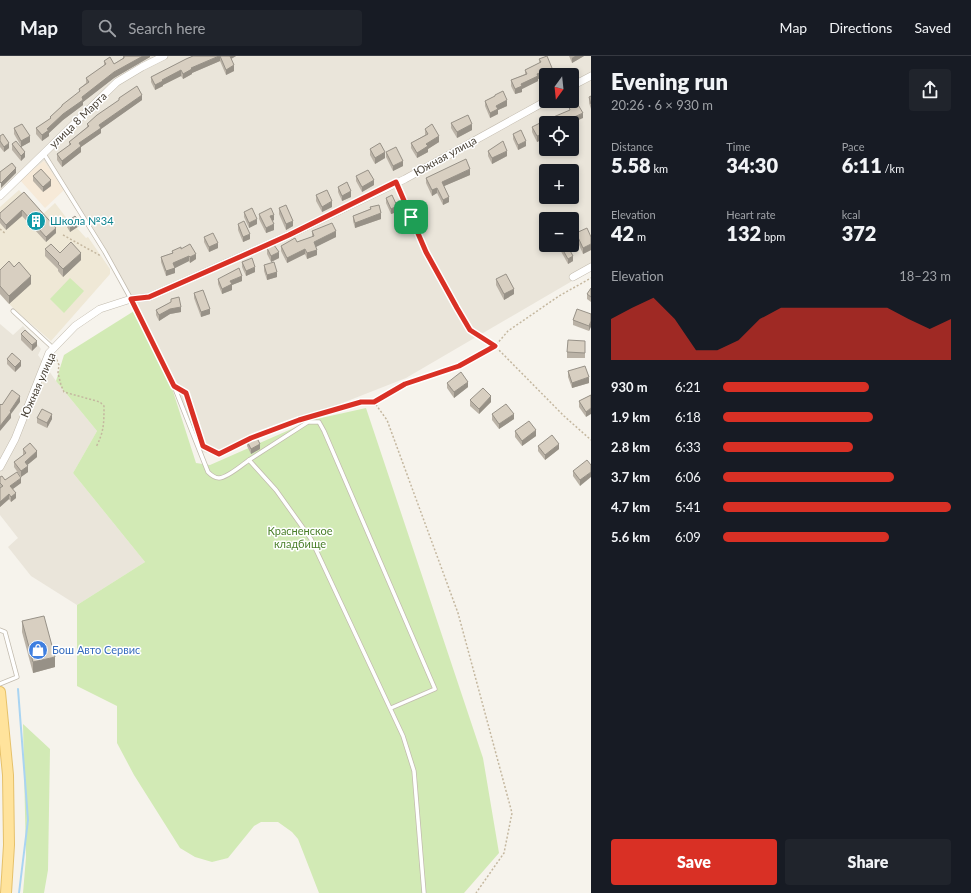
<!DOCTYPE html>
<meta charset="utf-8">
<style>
:root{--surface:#171b24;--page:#20242c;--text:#f1f3f6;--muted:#9ea1a6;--line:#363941;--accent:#d93025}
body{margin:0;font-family:Lato,sans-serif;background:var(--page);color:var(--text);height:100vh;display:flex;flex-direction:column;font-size:15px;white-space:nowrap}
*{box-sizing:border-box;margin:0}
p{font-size:13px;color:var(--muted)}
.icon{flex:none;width:22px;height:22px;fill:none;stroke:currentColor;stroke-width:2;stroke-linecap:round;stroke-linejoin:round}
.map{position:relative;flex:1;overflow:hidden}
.details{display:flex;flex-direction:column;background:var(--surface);width:380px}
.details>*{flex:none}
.needle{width:26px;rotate:195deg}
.tools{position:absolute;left:539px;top:12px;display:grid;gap:8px}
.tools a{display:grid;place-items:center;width:40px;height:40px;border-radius:4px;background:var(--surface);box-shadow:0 2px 6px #0003;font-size:20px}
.pin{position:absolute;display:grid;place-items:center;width:34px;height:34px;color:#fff;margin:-17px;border-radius:8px;box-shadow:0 2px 6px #0006}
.round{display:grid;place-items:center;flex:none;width:42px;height:42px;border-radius:4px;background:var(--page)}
.overview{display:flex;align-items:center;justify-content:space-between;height:68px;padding:0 20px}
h1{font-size:22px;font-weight:800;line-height:30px}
.metrics{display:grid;grid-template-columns:repeat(3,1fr);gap:6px;height:68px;padding:4px 20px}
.metrics div{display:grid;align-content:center}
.metrics b{font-size:20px;font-weight:800}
.metrics small{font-size:11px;font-weight:400}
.metrics p{font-size:11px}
.chart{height:112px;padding:8px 20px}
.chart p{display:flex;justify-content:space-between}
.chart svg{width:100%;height:72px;margin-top:4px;fill:var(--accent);opacity:.7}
.cta{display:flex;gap:8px;margin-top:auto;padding:8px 20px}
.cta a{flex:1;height:46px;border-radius:4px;background:var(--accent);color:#fff;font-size:16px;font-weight:800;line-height:46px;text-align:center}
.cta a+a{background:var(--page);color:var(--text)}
ul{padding:0 20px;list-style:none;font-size:13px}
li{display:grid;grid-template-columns:64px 48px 1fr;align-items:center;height:30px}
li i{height:10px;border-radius:5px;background:var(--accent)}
header{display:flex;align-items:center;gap:24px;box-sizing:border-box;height:56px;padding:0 20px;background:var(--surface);border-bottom:1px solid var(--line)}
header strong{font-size:19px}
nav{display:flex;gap:22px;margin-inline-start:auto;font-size:14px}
.search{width:280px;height:36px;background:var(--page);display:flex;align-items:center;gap:10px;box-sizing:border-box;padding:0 14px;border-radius:4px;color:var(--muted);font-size:15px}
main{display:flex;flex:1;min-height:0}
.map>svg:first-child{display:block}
.residential{fill:#eae5da;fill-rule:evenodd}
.commercial{fill:#f7ead8}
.education{fill:#efe8d6}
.green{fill:#d2eab5}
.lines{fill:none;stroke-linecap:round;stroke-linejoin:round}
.stream{stroke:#a9d4f2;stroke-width:2}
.service-casing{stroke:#c2bbae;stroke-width:5}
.minor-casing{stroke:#c2bbae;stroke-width:8}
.primary-casing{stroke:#e6c16a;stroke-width:12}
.path{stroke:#c4b79f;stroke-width:1.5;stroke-dasharray:2 2;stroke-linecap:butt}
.service{stroke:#fff;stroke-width:3.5}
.minor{stroke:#fff;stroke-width:7}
.primary{stroke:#ffe39c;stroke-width:10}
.wall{fill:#bab2a6}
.shaded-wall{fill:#979187}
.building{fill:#d8cfc1;stroke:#979187}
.route-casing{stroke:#fff;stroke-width:8}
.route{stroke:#d93025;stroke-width:5}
.labels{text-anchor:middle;stroke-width:3;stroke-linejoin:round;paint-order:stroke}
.street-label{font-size:11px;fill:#4b4439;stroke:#fff}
.culture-label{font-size:11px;fill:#0d838f;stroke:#fff;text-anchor:start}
.park-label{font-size:11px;fill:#4a7f2a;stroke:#fff}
.shop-label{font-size:11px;fill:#366cbe;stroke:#fff;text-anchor:start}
</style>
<header>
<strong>Map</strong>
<div class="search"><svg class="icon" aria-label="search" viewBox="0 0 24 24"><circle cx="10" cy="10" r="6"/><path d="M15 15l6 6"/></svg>Search here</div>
<nav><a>Map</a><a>Directions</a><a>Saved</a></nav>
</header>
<main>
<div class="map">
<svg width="591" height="837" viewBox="0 0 591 837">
<rect width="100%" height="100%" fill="#f6f3ec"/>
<g class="residential">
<path d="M0,0H591V214L406,322L251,383L219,398L200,396L174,330L105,196L44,105L0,140ZM546,19H572V45H546ZM546,67H572V93H546ZM546,115H572V141H546ZM546,163H572V189H546Z"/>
<path d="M0,268L13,279L23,270L41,293L38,299L56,325L97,375L73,417L145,506L77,549L31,520L8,491L18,482L0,459Z"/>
</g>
<path class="commercial" d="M44,105L64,134L45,152L20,124Z"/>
<path class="education" d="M19,134L42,159L55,147L71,168L75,165L79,170L77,172L86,182L88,181L110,213V218L51,285L14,253L0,238V151Z"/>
<g class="green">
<path d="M70,222L84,235L64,257L50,243Z"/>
<path d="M134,255L170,326L196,407L210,409L312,364L366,352L483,702L499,797L464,837H319L298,783L292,776L278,766H261L254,770L228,802L212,806L195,801L180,792L134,719L117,687V650L77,630V549L145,506L73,417L97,375L56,325L64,299Z"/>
<path d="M23,668L50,693L48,814L44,837H23L26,801Z"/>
</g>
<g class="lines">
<path class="stream" d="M18,633L28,764L19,837"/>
<defs>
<g id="service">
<path d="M44,98L105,196L131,243L174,330L208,416C211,419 214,422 219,422C227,422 242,409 249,404L276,434L311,483L403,680L414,715L424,837"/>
<path d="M13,255L54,293"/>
<path d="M249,404L308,366H319L324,375L435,633L391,652"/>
<path d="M0,574L5,576L17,621L0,628"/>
</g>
<g id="minor">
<path d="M572,30L591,20"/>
<path d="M0,140L117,26L142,11L164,0"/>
<path d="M573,221L591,211"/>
<path d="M0,411L15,383L49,297L75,270L100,253L131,243L149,241L289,179L405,123L546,45"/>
</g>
<path id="primary" d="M0,636L8,719L9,789L6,837"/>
</defs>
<use href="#service" class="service-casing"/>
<use href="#minor" class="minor-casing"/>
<use href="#primary" class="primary-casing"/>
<g class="path">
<path d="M400,134L426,196L471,274L495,290L564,360L591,384"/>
<path d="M0,173L6,178"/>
<path d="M63,179L101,200"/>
<path d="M55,300L59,309L58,317L61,329L64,336L100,346L104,350C104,367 104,376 96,391"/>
<path d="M181,334L186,337L198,374"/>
<path d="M374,346L405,328L459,310L495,290L508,275L559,240L591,222"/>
<path d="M311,360L361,346H374L387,364L458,557L512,757L504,797L476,837"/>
<path d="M204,390L219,398L251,383L303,363"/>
</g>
<use href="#service" class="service"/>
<use href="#minor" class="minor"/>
<use href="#primary" class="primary"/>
</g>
<g class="wall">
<path d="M123,0H150V1L114,22L83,46V49L63,64L49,77V80L42,85L36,78V72L50,63V61L62,50V49L79,37V33L86,27V22L104,10V5L114,8L123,2Z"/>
<path d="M193,0H236L231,3L234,15L226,19L220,5L192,17V18L183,23L181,20L163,29V30L155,34L151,26V21Z"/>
<path d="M569,0H584L572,7Z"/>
<path d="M539,3L552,18L546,19V20L538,23V25L522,33V36L515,38L511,30V24L525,18V14L539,7Z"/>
<path d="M495,39L507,50L498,54V58L490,62L485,50V45L495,40Z"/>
<path d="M591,40V53L589,47V41Z"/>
<path d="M119,42L142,44L101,73V77L81,91V96L62,111L57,104V98L69,90V86L87,71V68L119,44Z"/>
<path d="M451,67L472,74L457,82L451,72Z"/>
<path d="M532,71L545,82L537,86L532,76Z"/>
<path d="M14,72L30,86L21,91L25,101L21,105L12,94V88L21,90L14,78Z"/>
<path d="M425,73L439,86L428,93V96L417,102L411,92V87L425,79Z"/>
<path d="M513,78L526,90L518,94L513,83Z"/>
<path d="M0,80L9,92L4,96L0,91Z"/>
<path d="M370,93L385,102L375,108L370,99Z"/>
<path d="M488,95L507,100L492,108L488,100Z"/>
<path d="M386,96L403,110L393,115L386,101Z"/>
<path d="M470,119L444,130L449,146L443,149L437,137L432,140L426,127V122Z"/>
<path d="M33,120L51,130L43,136L33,125Z"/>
<path d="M356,120L374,129L362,136L356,125Z"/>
<path d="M338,131L351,141L342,145L338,136Z"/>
<path d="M24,136L56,177L46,186L22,160L6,174L0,167V157Z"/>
<path d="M316,139L332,151L322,156L316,145Z"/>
<path d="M386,142L397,156L391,158L386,147Z"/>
<path d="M370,151L381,163L355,172L353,165V160L370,153Z"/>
<path d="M279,152L293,170L286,174L279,158Z"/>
<path d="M244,156L257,168L249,172L244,161Z"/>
<path d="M259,158L274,164L272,165L274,174L266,177L259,163Z"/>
<path d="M67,166L79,170L70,176L67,171Z"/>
<path d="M238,168L250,183L243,186L238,174Z"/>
<path d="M312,175L336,181L315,191L317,199L307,203L305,198L287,207L281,195V190L297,186L312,181Z"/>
<path d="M576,177L591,181V194L583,198L576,182Z"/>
<path d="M204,181L218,192L209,196L204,186Z"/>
<path d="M558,189H567L573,205L568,208L558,190Z"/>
<path d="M267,192L279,202L271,206L267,198Z"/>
<path d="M45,193L81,204L63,221L58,215V213L45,200Z"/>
<path d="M181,193L196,203L190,207L189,205L175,212V217L166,220L161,206V201L172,197V195Z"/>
<path d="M242,206L255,216L246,220L242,211Z"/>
<path d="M264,209L277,221L267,224L264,215Z"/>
<path d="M0,214L31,228L9,248L0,238Z"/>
<path d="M218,223L242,225L232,229V234L222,238L218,228Z"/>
<path d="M496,223L514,238L504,244L496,229Z"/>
<path d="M591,232V246L587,243V238Z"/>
<path d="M194,237L210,258L201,261L194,242Z"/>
<path d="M171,243L181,256L170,258L159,265L156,259V254L171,246Z"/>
<path d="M591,258L589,275L573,269V264Z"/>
<path d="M21,278L37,290L32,295L21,284Z"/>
<path d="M585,285V302H567V296Z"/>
<path d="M7,303L21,310L15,316L7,308Z"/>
<path d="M568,315L589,327L572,332L568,321Z"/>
<path d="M447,327L468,331L454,342L447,332Z"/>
<path d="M591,339L586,361L579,351V345Z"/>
<path d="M470,344L491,346L479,358L470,350Z"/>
<path d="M492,358L514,363L499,373L492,364Z"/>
<path d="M37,362L52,363L47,372L37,367Z"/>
<path d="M515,375L536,380L522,390L515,381Z"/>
<path d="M247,385L260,393L251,398L247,390Z"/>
<path d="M538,390L559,393L545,404L538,395Z"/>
<path d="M23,393L37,401L27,409L28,416L21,421L14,411V406L23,399Z"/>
<path d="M591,409L580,430L573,420V415Z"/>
<path d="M0,421L5,424L21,427L13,433L16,442L11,446L9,443L0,451Z"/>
<path d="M22,565L55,611L33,617L22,576Z"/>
</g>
<g class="shaded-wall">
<path d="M143,0H150V1L114,22L83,46V49L63,64L49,77V80L42,85V79L47,73L82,41L114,16Z"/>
<path d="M220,0V5L192,17V18L183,23V18L191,12Z"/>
<path d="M229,0H236L229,4Z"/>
<path d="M575,0H584L572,7V2Z"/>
<path d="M234,9V15L226,19V14Z"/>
<path d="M552,12V18L546,19V20L538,23V25L522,33V36L515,38V33L521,28L537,18Z"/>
<path d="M181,14V20L163,29V30L155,34V29L162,24Z"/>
<path d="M142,39V44L101,73V77L81,91V96L62,111V105L79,87L99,69Z"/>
<path d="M507,44V50L498,54V58L490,62V57L496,50Z"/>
<path d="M583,57V62L572,67H561Z"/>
<path d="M472,68V74L457,82V76Z"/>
<path d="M545,77V82L537,86V80Z"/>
<path d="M30,80V86L21,91V85Z"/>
<path d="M439,80V86L428,93V96L417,102V97L426,88Z"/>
<path d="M526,85V90L518,94V89Z"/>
<path d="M9,87V92L4,96V91Z"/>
<path d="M507,95V100L492,108V102Z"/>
<path d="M25,96V101L21,105V100Z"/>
<path d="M385,96V102L375,108V102Z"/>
<path d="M403,105V110L393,115V110Z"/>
<path d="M16,112V117L1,132V127Z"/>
<path d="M470,113V119L442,131V126Z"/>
<path d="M51,124V130L43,136V131Z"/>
<path d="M374,124V129L362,136V131Z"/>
<path d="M437,132V137L432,140V134Z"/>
<path d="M351,135V141L342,145V140Z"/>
<path d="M449,141V146L443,149V144Z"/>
<path d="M332,145V151L322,156V151Z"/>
<path d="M397,150V156L391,158V153Z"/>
<path d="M22,154V160L6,174V169Z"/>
<path d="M381,157V163L355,172V167Z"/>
<path d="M274,159V164L270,166V160Z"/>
<path d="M257,163V168L249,172V167Z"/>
<path d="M79,165V170L70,176V171Z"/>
<path d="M293,165V170L286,174V168Z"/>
<path d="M274,168V174L266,177V172Z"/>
<path d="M56,172V177L46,186V181Z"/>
<path d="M336,175V181L314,192V186Z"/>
<path d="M250,178V183L243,186V181Z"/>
<path d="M218,187V192L209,196V191Z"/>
<path d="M591,188V194L583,198V192Z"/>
<path d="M305,193V198L287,207V202Z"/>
<path d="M317,194V199L307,203V197Z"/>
<path d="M279,196V202L271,206V200Z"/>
<path d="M81,197V204L63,221V213Z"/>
<path d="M196,198V203L190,207V201Z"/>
<path d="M189,200V205L175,212V217L166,220V215L173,207Z"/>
<path d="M573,200V205L568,208V203Z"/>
<path d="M255,211V216L246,220V215Z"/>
<path d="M277,216V221L267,224V219Z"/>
<path d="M31,220V228L9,248V240Z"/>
<path d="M242,220V225L232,229V234L222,238V233L230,225Z"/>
<path d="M514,233V238L504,244V238Z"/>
<path d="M181,251V256L170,258L159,265V259L170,253Z"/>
<path d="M210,253V258L201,261V256Z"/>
<path d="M591,265V271L589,275V270Z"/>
<path d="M37,285V290L32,295V289Z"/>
<path d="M21,305V310L15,316V311Z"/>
<path d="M589,321V327L572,332V327Z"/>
<path d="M468,326V331L454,342V336Z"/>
<path d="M20,340V346L11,358V362L0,375V370Z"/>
<path d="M491,340V346L479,358V353Z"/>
<path d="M591,352V358L586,361V356Z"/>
<path d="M52,358V363L47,372V367Z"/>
<path d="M514,358V363L499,373V368Z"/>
<path d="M536,374V380L522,390V385Z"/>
<path d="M260,388V393L251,398V393Z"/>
<path d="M559,388V393L545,404V399Z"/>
<path d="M37,395V401L25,411V406Z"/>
<path d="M28,410V416L21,421V415Z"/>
<path d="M591,416V421L580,430V424Z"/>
<path d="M21,422V427L10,435V430Z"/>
<path d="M16,437V442L11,446V441Z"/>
<path d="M9,438V443L0,451V446Z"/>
<path d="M55,601V611L33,617V606Z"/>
</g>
<g class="building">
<path d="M124,0H143L114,16L82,41L83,44L63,58L47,73L49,74L42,79L36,72L51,62L50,61L62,50V49L80,35L79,33L89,26L86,22L106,8L104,5L110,1L114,8L124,2Z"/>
<path d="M193,0H219L191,12L192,13L183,18L181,14L162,24L163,25L155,29L151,21L186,3Z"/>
<path d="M220,0H230L234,9L226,14Z"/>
<path d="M547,0L552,12L537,18L538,20L521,28L522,30L515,33L511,24L527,18L525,14L541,6L539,3Z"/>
<path d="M137,30L142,39L99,69L101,72L79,87L81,90L62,105L57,98L71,88L69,86L89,70L87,68L97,59L119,44V42Z"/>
<path d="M503,35L507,44L496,50L498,53L490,57L485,45L495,40V39Z"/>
<path d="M591,40V48L589,41Z"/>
<path d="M577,47L583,57L561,67H554L551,62L570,54L569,51Z"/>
<path d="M468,59L472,68L457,76L451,67Z"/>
<path d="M540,67L545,77L537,80L532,71Z"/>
<path d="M22,68L30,80L21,85L14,72Z"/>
<path d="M432,68L439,80L426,88L428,90L417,97L411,87L428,78L425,73Z"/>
<path d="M521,74L526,85L518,89L513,78Z"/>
<path d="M3,78L9,87L4,91L0,85V80Z"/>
<path d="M16,85L25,96L21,100L12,88Z"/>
<path d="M503,85L507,95L492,102L488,95Z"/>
<path d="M380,87L385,96L375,102L370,93Z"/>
<path d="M396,91L403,105L393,110L386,96Z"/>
<path d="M466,103L470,113L442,126L449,141L443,144L437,132L432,134L426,122Z"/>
<path d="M12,107L16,112L1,127L0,126V116Z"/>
<path d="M41,113L51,124L43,131L33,120Z"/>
<path d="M368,114L374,124L362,131L356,120Z"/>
<path d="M347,126L351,135L342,140L338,131Z"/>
<path d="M327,134L332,145L322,151L316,139Z"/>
<path d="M24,136L56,172L46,181L22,154L6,169L0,162V157Z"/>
<path d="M392,139L397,150L391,153L386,142Z"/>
<path d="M286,149L293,165L286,168L279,152Z"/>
<path d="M379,149L381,157L355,167L353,160L371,153L370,151Z"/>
<path d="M252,152L257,163L249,167L244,156Z"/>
<path d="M271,152L274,159L270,160L274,168L266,172L259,158Z"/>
<path d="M75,160L79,165L70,171L67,166Z"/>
<path d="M244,165L250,178L243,181L238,168Z"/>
<path d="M332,167L336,175L314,186L317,194L307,197L305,193L287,202L281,190L295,182L297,186L314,180L312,175Z"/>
<path d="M587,172L591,181V188L583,192L576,177Z"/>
<path d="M213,177L218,187L209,191L204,181Z"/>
<path d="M71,186L81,197L63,213L58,208L59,207L45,193L51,188L60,197Z"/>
<path d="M190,188L196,198L190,201L189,200L173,207L175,212L166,215L161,201L173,197L172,195L181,191V193Z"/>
<path d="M274,189L279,196L271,200L267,192Z"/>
<path d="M560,189H567L573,200L568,203Z"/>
<path d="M252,202L255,211L246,215L242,206Z"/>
<path d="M9,205L14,211L19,206L31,220L9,240L0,230V214Z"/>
<path d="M274,206L277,216L267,219L264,209Z"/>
<path d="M239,212L242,220L230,225L232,228L222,233L218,223Z"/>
<path d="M506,218L514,233L504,238L496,223Z"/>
<path d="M591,232V241L587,238Z"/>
<path d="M203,234L210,253L201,256L194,237Z"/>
<path d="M179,241L181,251L170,253L159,259L156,254L171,246V243Z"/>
<path d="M577,253L591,258V265L589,270L573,264Z"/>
<path d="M25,274L37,285L32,289L21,278Z"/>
<path d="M568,284L585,285V297L567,296Z"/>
<path d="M12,297L21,305L15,311L7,303Z"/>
<path d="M585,310L589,321L572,327L568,315Z"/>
<path d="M461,316L468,326L454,336L447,327Z"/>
<path d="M483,332L491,340L479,353L470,344Z"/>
<path d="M12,334L20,340L10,355L11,356L0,370V349L1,348L2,349Z"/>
<path d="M591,339V352L586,356L579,345Z"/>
<path d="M506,348L514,358L499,368L492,358Z"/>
<path d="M42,353L52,358L47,367L37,362Z"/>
<path d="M529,365L536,374L522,385L515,375Z"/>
<path d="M552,379L559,388L545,399L538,390Z"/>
<path d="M256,380L260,388L251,393L247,385Z"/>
<path d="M30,387L37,395L25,406L28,410L21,415L14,406L26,397L23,393Z"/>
<path d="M587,404L591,409V416L580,424L573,415Z"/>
<path d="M17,416L21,422L10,430L16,437L11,441L9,438L0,446V432L3,430L0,427V421L2,420L5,424Z"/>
<path d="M44,560L55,601L33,606L22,565Z"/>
</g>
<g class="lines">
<defs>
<path id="route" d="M396,126L426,196L457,252L470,274L495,290L459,310L405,328L374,346H361L299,364L251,382L219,398L203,390L186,337L174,330L131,243L149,241L242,200L289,179Z"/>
</defs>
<use href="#route" class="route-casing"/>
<use href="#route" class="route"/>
</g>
<defs>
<symbol id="building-disc" viewBox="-11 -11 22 22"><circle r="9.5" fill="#0f9aa8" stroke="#fff"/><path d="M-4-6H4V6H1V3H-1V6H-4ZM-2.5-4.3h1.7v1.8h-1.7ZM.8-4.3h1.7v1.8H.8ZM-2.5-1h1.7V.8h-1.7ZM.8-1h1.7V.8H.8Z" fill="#fff"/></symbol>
<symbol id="shop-disc" viewBox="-11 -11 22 22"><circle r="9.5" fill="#3f7fe0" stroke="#fff"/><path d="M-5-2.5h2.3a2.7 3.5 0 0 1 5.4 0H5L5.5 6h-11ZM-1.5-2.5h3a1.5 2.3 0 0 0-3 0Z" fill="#fff"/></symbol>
</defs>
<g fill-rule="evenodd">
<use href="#building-disc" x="25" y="154" width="22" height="22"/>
<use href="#shop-disc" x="27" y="583" width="22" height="22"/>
</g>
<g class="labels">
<g class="street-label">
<text transform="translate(78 64) rotate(-44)" y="4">улица 8 Марта</text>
<text transform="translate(445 100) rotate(-29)" y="4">Южная улица</text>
<text transform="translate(38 329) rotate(-66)" y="4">Южная улица</text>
</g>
<g class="culture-label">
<text x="50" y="169">Школа №34</text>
</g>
<g class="park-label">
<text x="300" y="479">Красненское<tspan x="300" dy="13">кладбище</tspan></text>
</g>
<g class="shop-label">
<text x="52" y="598">Бош Авто Сервис</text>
</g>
</g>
</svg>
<div class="tools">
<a><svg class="needle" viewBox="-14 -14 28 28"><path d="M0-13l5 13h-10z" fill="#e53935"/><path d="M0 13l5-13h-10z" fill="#9ea1a6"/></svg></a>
<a><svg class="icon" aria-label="locate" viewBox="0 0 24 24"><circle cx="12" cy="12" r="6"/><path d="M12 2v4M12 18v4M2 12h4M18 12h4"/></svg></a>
<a>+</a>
<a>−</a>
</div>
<div class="pin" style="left:411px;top:161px;background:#1e9e55"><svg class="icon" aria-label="arrive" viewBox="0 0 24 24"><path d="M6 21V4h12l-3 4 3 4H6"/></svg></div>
</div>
<section class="details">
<div class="overview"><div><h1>Evening run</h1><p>20:26 · 6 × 930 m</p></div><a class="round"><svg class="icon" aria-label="share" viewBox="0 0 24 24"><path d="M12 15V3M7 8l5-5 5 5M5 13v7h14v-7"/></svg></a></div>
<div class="metrics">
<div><p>Distance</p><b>5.58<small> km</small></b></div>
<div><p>Time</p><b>34:30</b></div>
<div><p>Pace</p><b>6:11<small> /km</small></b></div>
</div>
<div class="metrics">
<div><p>Elevation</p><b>42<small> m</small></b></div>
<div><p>Heart rate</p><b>132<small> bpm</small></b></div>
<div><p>kcal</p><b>372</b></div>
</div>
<div class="chart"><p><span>Elevation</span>18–23 m</p>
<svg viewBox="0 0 160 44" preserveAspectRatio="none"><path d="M0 44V19L10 12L20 6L30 19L40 38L50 38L60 32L70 19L80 12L90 12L100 12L110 12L120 12L130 12L140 19L150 25L160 19V44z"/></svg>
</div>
<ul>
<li><b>930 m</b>6:21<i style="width:64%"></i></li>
<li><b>1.9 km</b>6:18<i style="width:66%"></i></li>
<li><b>2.8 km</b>6:33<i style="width:57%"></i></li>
<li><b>3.7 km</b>6:06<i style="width:75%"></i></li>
<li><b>4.7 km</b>5:41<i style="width:100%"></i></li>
<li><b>5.6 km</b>6:09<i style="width:73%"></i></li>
</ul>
<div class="cta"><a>Save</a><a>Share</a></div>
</section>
</main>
